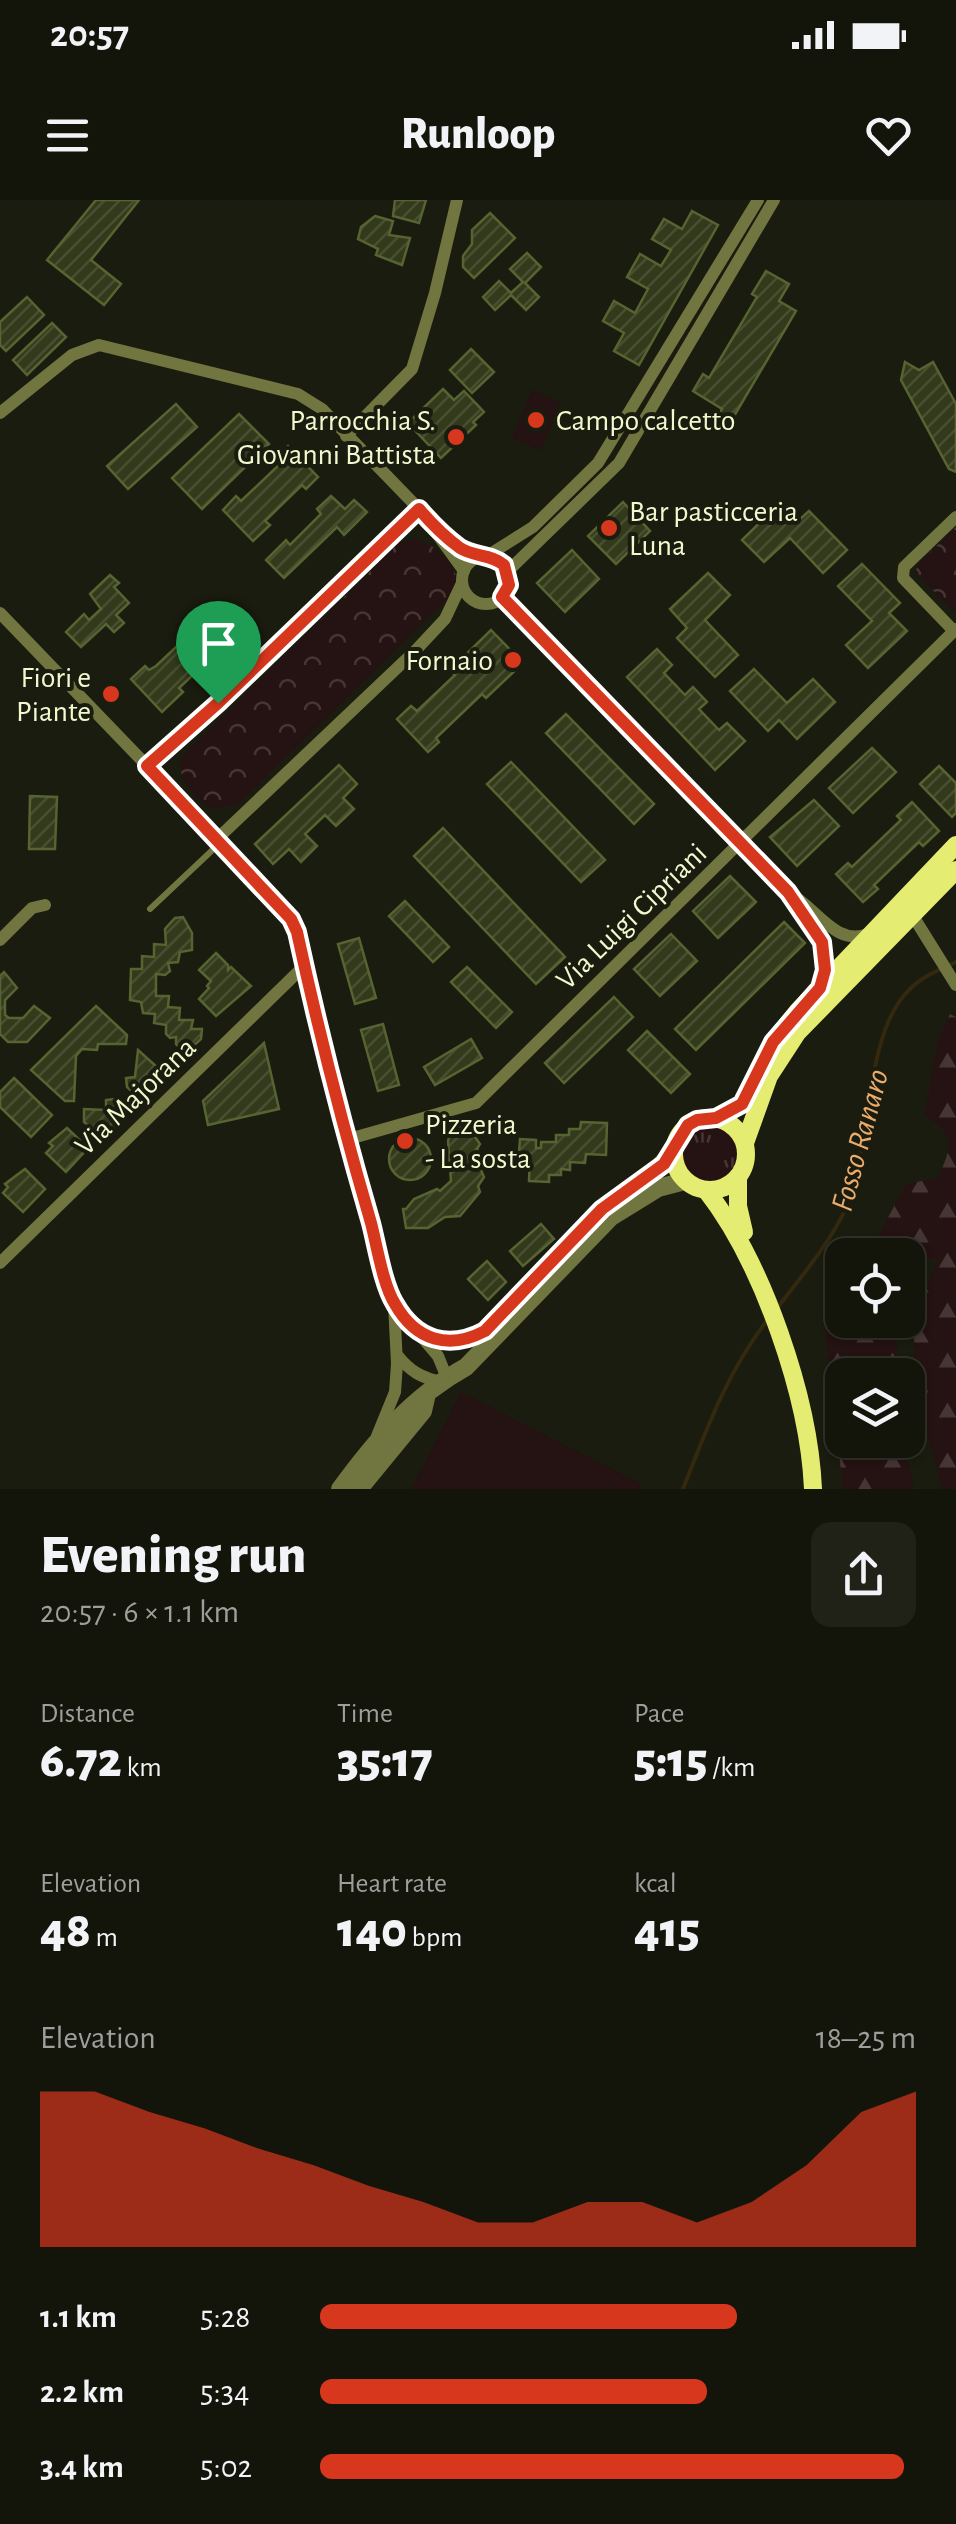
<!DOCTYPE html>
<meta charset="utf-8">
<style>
:root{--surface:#13150a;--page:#202218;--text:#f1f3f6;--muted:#9d9f9c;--line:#32342b;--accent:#d7371d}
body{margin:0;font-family:"Alegreya Sans",sans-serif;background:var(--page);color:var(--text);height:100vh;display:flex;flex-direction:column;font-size:38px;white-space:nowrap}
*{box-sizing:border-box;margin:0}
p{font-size:32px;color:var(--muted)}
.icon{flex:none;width:55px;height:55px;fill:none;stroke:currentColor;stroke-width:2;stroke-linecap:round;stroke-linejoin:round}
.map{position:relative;height:1289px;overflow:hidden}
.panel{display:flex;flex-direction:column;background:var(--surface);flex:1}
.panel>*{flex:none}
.fabs{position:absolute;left:825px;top:1038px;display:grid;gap:20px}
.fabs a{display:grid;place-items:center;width:100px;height:100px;border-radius:20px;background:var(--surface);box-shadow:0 2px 8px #0004,0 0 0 2px var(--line);font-size:50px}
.pin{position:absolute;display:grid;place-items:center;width:85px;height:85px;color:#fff;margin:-102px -42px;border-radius:50% 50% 50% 0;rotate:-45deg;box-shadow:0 0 10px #0007}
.pin .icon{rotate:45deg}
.round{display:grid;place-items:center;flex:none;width:105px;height:105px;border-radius:20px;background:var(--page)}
.headline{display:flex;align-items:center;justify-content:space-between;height:170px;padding:0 40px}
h1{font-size:55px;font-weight:800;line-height:75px}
.metrics{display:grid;grid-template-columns:repeat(3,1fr);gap:15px;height:170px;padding:10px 40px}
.metrics div{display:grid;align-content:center}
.metrics b{font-size:50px;font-weight:800}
.metrics small{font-size:28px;font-weight:400}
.metrics p{font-size:28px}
.chart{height:280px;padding:20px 40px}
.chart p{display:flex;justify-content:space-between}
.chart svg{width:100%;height:180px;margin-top:10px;fill:var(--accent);opacity:.7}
ul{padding:0 40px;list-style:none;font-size:32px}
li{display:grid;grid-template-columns:160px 120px 1fr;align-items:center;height:75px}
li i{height:25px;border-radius:12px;background:var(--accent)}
.status{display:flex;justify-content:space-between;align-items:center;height:70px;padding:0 50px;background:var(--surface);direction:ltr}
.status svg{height:28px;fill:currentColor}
header{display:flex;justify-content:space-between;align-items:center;height:130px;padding:0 40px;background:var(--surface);font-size:45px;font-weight:800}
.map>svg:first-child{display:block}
.grass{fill:url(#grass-tufts)}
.forest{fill:url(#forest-firs)}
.park{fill:url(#park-crowns)}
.pitch{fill:#251212}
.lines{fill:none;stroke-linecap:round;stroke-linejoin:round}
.stream{stroke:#34280e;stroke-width:4}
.building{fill:url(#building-hatch);stroke:#576331;stroke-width:2.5}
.service{stroke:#71753f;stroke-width:6}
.minor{stroke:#71753f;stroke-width:12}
.tertiary{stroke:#71753f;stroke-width:18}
.secondary{stroke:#e4ec72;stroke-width:18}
.route-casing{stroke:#fff;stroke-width:20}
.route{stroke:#d7371d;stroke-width:12}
.poi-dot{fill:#d7371d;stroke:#191c0e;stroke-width:4}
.labels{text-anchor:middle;stroke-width:8;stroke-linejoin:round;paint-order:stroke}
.poi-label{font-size:30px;fill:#f2f9cf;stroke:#191c0e;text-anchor:end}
.street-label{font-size:30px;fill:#f2f9cf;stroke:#191c0e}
.water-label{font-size:32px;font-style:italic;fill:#ebab6a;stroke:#191c0e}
</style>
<div class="status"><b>20:57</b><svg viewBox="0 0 49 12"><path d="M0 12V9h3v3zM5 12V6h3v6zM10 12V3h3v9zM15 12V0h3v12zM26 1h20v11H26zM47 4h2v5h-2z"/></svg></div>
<header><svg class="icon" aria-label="menu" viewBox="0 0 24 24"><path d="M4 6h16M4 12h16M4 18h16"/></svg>Runloop<svg class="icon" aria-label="heart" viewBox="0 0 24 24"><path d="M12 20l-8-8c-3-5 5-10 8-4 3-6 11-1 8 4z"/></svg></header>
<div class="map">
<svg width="956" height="1289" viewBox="0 0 956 1289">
<defs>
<pattern id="grass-tufts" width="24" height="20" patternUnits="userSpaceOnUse" patternTransform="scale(2.5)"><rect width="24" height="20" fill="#251212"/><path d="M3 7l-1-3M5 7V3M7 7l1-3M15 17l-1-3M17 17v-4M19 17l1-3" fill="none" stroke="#453533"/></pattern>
<pattern id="forest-firs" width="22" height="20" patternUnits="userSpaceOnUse" patternTransform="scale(2.5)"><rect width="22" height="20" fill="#251212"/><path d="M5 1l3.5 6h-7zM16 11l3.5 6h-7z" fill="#453533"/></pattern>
<pattern id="park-crowns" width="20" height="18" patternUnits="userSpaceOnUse" patternTransform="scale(2.5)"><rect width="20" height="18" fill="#251212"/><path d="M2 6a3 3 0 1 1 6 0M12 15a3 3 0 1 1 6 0" fill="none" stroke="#453533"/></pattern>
<pattern id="building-hatch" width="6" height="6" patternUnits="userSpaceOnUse" patternTransform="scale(2.5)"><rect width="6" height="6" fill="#333a1c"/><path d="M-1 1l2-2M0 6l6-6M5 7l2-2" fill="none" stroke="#474e31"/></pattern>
</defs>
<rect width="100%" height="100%" fill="#191c0e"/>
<circle class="grass" cx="710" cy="955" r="28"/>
<g class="forest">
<path d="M950,814L956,817V1289H942L915,1187L914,1126L937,1058L922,1060L908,1095V1055H868L906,984L938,978C953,942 956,938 924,914L938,840Z"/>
<path d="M842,1081V1120H898L896,1175H842V1240H903L914,1289H843L825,1128L829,1095Z"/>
</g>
<g class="park">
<path d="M956,327V414L915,372L919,363Z"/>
<path d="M412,339C435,345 453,357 457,382L448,399L237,605L211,609C193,596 178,580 180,558L399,343Z"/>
</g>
<g class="pitch">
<path d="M532,190L560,202L541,250L512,238Z"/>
<path d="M461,1192L641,1284L639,1289H411Z"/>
</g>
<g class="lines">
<g class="stream">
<path d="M778,1107C805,1071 838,1035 852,992C871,935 866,830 910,789C923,776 939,770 956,762"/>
<path d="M683,1289C707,1228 728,1170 769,1118"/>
</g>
</g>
<g class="building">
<path d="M96,0H139L91,60L121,84L104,105L47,60Z"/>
<path d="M395,0H426L419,23L393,16Z"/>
<path d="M692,11L718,25L639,165L614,151L624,133L603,121L614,101L635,113L648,89L627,77L640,54L661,66L671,50L652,39L664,19L682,29Z"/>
<path d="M490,13L515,38L474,78L463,67V56L472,44V30Z"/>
<path d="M375,16L393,21L389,35L410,38L402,65L376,55L378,49L358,39L361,27Z"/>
<path d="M527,53L541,67L525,83L539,97L526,110L511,95L495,110L483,97L499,81L511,93L523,82L510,69Z"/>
<path d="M766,71L789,84L779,101L796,111L730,223L718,216L722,209L693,191L703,174L709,178L757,97L752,94Z"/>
<path d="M27,97L44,115L6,151L0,145V122Z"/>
<path d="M52,123L66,137L27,175L13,160Z"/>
<path d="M471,149L494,172L472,193L450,170Z"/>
<path d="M905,162L919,170L933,162L956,204V272L949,269L901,180Z"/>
<path d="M443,189L454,200L464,191L484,212L473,222L476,225L441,258L408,223Z"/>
<path d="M176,204L197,227L128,289L107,266Z"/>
<path d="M239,214L269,244L202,309L172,278Z"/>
<path d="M288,246L318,277L306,289L302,285L265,321L270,325L253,341L223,310L236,296L241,301L280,264L275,259Z"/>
<path d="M331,296L345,309L354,300L367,312L344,335L337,327L284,378L266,360L286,340L290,345L321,314L317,309Z"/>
<path d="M623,302L650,331L616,364L588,336Z"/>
<path d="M780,303L798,321L809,311L847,350L823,373L790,338L764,362L742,340Z"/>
<path d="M572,350L599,379L565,412L537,383Z"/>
<path d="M862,364L900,403L889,413L907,431L868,468L846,445L872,421L838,386Z"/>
<path d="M708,373L730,395L705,420L738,455L715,477L677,438L687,428L670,409Z"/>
<path d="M110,375L119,383L114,387L129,403L116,415L124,423L114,432L106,424L81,447L66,432L84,414L89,420L101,409L90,394Z"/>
<path d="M204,410L235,442L220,457L216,453L179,488L183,492L162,512L131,479L145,466L149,470L156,466L192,432L190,429L195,424L192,421Z"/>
<path d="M491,430L523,463L486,498L482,494L436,538L439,542L428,552L397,519L411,506L417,511L455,475L450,470Z"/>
<path d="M657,449L672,465L664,473L685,495L693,487L707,502L699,509L719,530L727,523L745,541L715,570L627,477Z"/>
<path d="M754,469L787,503L813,479L835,502L797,539L779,520L768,531L730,491Z"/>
<path d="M566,514L654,604L634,624L546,533Z"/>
<path d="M872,548L896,572L853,613L829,588Z"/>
<path d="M511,562L605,660L581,682L487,584Z"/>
<path d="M339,565L357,584L343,598L354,609L336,626L325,615L305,634L317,646L301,662L289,649L273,664L255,644Z"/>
<path d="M939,566L956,583V613L952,617L920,584Z"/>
<path d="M30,596L57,597L55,649H29Z"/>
<path d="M814,600L839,626L797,666L770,637Z"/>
<path d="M912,602L939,631L923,646L919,642L874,685L878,689L863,702L836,674L848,663L852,667L901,620L897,616Z"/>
<path d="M443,628L565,757L536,784L414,656Z"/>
<path d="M730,676L756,702L718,738L693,711Z"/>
<path d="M405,701L449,747L433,762L389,716Z"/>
<path d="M183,717L192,733V750L180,752L178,762L168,763L170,771L165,775L156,774V796H169L168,807L180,808L179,820H193L191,829H202L201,839L189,850H182L176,844V837L170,838L166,834V825L154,823L155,814L143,813L141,802L130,800L131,769H142V756L154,757V744L166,745L165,729L175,718Z"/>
<path d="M784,722L805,743L696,850L675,829Z"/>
<path d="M671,734L697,761L660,796L634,769Z"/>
<path d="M359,738L376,798L355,804L338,744Z"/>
<path d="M216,753L228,765V770L231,767L251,786L216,816L199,799L209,788L207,786L211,781L199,770Z"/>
<path d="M467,767L512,812L496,828L451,782Z"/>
<path d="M4,772L17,788L5,800V815L9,818H23L34,806L50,818L27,842H8L0,834V776Z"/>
<path d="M614,797L633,817L564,883L545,863Z"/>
<path d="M96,806L127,835L126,844H98L97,850L82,849L76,856L74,901H65L31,870Z"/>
<path d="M383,824L399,885L378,891L361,830Z"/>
<path d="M647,831L690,874L671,893L628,850Z"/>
<path d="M471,839L482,858L435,885L424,867Z"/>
<path d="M264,843L279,909L208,925L203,901Z"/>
<path d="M138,850L167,876L142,901L127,887L126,878L135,877Z"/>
<path d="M14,878L52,915L31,937L0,907V892Z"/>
<path d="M114,899L118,906L125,907L127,915L104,939L84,922V909L106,910V900Z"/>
<path d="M581,922L607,923L606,955L586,954L585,963L570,962V970L561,969V975H549V982L529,981L530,953H519L520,939L536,940V948H541V942H556V935H569V929H580Z"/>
<path d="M464,924L472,926L473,934L480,944L477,949L481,960L478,963L484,977L478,986L480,992L460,1016L445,1017L428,1028H406L403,1009H406L414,999L437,989L440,991L451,981L448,941L451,929L458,930Z"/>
<path d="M67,928L88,948L66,972L46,953L53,946L49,943Z"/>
<circle cx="410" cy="959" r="21"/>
<path d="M25,969L45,989L23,1012L3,993L8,987L5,984Z"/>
<path d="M541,1024L554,1039L523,1066L510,1051Z"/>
<path d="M487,1061L506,1082L488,1100L468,1079Z"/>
</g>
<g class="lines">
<path class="service" d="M150,709L221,642"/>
<g class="minor">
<path d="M0,213L72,155L99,145L298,194L322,209L419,309L464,371"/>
<path d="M346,236L412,169L435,93L457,0"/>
<path d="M437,329L460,348L481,357"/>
<path d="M487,356L533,327L598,263L758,0"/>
<circle cx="486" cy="380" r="24"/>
<path d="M508,371L619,263L774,0"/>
<path d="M502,397L787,692C804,725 834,742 822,782"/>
<path d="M0,413L282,706L297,732L362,992L394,1104L397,1164L395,1192L377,1236"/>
<path d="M954,431L903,378L904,367L956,317"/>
<path d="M147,565L218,503L419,309"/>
<path d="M217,639L416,450L445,419L462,383"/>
<path d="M787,692C816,706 834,747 868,734"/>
<path d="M913,716L956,785"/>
<path d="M0,740L32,708L45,705"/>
<path d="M349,939L476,903L956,429"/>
<path d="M0,1063L304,766"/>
<path d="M394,1104L438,1156L447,1178"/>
<path d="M422,1133C447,1145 462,1144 485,1131"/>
<path d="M397,1155C410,1171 421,1178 442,1182"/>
</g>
<g class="tertiary">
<path d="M602,1009L651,975L673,952"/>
<path d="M340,1289C376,1240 413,1196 466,1167L611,1017L658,988L685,981"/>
<path d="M359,1289L423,1211L426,1198"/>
</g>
<g class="secondary">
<circle cx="710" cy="954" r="36"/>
<path d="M716,918L742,904L773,842L797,812L956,645"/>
<path d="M745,943L769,876L797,833L956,670"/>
<path d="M738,977V1006L744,1032"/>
<path d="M706,990C763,1063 809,1197 813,1289"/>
</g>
</g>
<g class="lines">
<defs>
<path id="route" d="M419,309C431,323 445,337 460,348C474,357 491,354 504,365L509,385L502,397L788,692L822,742L825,770L820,788L773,842L742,904L716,918L697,920L688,925L664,964L602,1009L485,1131C449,1150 416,1141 395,1104C383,1085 377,1046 371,1023C343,927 318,829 297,732L291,719L147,566L218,503Z"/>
</defs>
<use href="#route" class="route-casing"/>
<use href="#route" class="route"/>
</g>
<g class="poi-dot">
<circle cx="536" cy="220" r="10"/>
<circle cx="456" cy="237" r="10"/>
<circle cx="609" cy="328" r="10"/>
<circle cx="513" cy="460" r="10"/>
<circle cx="111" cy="494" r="10"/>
<circle cx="405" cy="941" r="10"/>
</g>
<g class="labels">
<g class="poi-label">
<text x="436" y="230">Parrocchia S.<tspan x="436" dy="34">Giovanni Battista</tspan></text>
<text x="556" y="230" text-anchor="start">Campo calcetto</text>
<text x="629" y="321" text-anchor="start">Bar pasticceria<tspan x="629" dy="34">Luna</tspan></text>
<text x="493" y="470">Fornaio</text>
<text x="91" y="487">Fiori e<tspan x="91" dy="34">Piante</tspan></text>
<text x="425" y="934" text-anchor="start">Pizzeria<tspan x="425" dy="34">- La sosta</tspan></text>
</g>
<g class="street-label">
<text transform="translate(631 716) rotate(-44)" y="10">Via Luigi Cipriani</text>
<text transform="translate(135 896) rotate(-44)" y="10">Via Majorana</text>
</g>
<g class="water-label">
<text transform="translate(859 940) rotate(-75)" y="11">Fosso Ranaro</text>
</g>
</g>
</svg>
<div class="fabs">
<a><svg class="icon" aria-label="locate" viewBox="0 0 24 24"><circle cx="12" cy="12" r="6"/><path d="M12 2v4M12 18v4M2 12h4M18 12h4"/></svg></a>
<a><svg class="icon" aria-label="layers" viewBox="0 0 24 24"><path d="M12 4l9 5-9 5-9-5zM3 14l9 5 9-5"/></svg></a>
</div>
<div class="pin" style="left:218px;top:503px;background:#1e9e55"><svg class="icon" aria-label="arrive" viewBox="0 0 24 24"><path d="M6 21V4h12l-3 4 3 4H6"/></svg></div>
</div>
<section class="panel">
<div class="headline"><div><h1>Evening run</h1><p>20:57 · 6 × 1.1 km</p></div><a class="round"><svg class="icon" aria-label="share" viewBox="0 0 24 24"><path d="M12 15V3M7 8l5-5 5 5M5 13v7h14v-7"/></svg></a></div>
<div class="metrics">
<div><p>Distance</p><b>6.72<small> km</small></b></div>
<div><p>Time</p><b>35:17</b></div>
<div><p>Pace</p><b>5:15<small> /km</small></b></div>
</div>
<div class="metrics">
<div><p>Elevation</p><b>48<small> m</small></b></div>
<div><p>Heart rate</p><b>140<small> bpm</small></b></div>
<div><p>kcal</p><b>415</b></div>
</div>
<div class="chart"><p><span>Elevation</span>18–25 m</p>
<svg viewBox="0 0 160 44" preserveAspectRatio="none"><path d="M0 44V6L10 6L20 11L30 15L40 20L50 24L60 29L70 33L80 38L90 38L100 33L110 33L120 38L130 33L140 24L150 11L160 6V44z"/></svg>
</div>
<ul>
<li><b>1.1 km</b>5:28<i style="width:70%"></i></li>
<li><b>2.2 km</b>5:34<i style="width:65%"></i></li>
<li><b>3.4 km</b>5:02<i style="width:98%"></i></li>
</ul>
</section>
